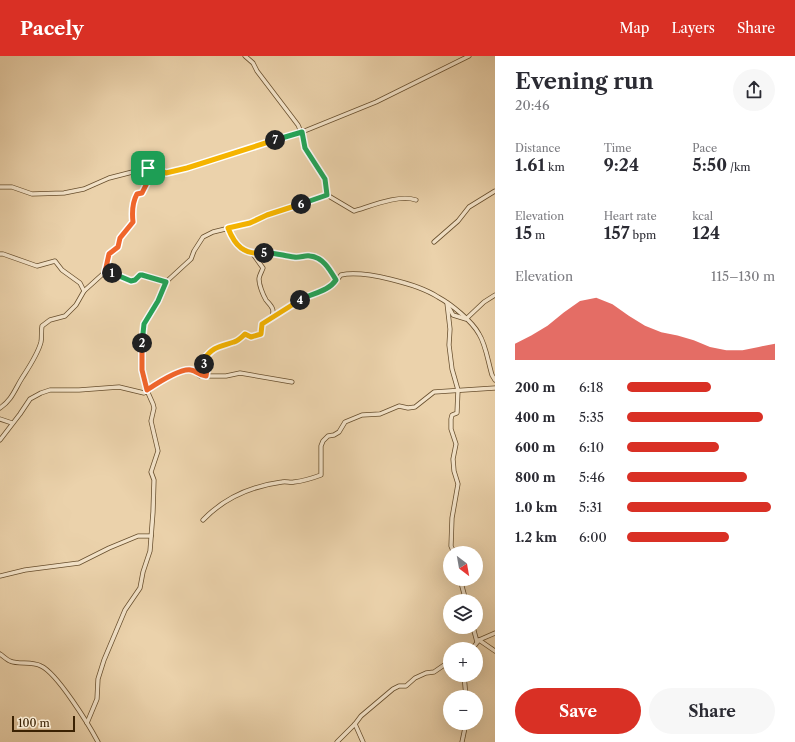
<!DOCTYPE html>
<meta charset="utf-8">
<style>
:root{--surface:#fff;--page:#f7f7f7;--text:#2b2b33;--muted:#7c7c81;--accent:#d93025}
body{margin:0;font-family:"Libre Caslon Text",serif;background:var(--page);color:var(--text);height:100vh;display:flex;flex-direction:column;font-size:15px;white-space:nowrap}
*{box-sizing:border-box;margin:0}
p{font-size:13px;color:var(--muted)}
.icon{flex:none;width:22px;height:22px;fill:none;stroke:currentColor;stroke-width:2;stroke-linecap:round;stroke-linejoin:round}
.map{position:relative;flex:1;overflow:hidden}
.panel{display:flex;flex-direction:column;background:var(--surface);width:300px}
.panel>*{flex:none}
.needle{width:26px;rotate:149deg}
.buttons{position:absolute;left:443px;top:490px;display:grid;gap:8px}
.buttons a{display:grid;place-items:center;width:40px;height:40px;border-radius:50%;background:var(--surface);box-shadow:0 4px 16px #0002;font-size:20px}
.scale{position:absolute;left:12px;bottom:10px;width:63px;box-sizing:border-box;padding-left:4px;border:2px solid #3b2203;border-top:0;font-size:11px;line-height:14px;white-space:nowrap;color:#3b2203;-webkit-text-stroke:3px #f2e2c8;paint-order:stroke}
.pin{position:absolute;display:grid;place-items:center;width:34px;height:34px;color:#fff;margin:-17px;border-radius:8px;box-shadow:0 2px 6px #0006}
.km{position:absolute;width:20px;height:20px;margin:-10px;border-radius:50%;background:#222;color:#fff;font-size:11px;line-height:20px;text-align:center}
.round{display:grid;place-items:center;flex:none;width:42px;height:42px;border-radius:21px;background:var(--page)}
.summary{display:flex;align-items:center;justify-content:space-between;height:68px;padding:0 20px}
h1{font-size:22px;font-weight:700;line-height:30px}
.figures{display:grid;grid-template-columns:repeat(3,1fr);gap:6px;height:68px;padding:4px 20px}
.figures div{display:grid;align-content:center}
.figures b{font-size:17px;font-weight:700}
.figures small{font-size:11px;font-weight:400}
.figures p{font-size:11px}
.chart{height:112px;padding:8px 20px}
.chart p{display:flex;justify-content:space-between}
.chart svg{width:100%;height:72px;margin-top:4px;fill:var(--accent);opacity:.7}
.cta{display:flex;gap:8px;margin-top:auto;padding:8px 20px}
.cta a{flex:1;height:46px;border-radius:24px;background:var(--accent);color:#fff;font-size:16px;font-weight:700;line-height:46px;text-align:center}
.cta a+a{background:var(--page);color:var(--text)}
ul{padding:0 20px;list-style:none;font-size:13px}
li{display:grid;grid-template-columns:64px 48px 1fr;align-items:center;height:30px}
li i{height:10px;border-radius:5px;background:var(--accent)}
header{display:flex;align-items:center;gap:24px;box-sizing:border-box;height:56px;padding:0 20px;background:var(--accent);color:#fff}
header strong{font-size:19px}
nav{display:flex;gap:22px;margin-inline-start:auto;font-size:14px}
main{display:flex;flex:1;min-height:0}
.map>svg:first-child{display:block}
.lines{fill:none;stroke-linecap:round;stroke-linejoin:round}
.minor-casing{stroke:#674e2d;stroke-width:5}
.minor{stroke:#f2e2c8;stroke-width:3.5}
.split-1-casing{stroke:#fff;stroke-width:8}
.split-2-casing{stroke:#fff;stroke-width:8}
.split-3-casing{stroke:#fff;stroke-width:8}
.split-4-casing{stroke:#fff;stroke-width:8}
.split-5-casing{stroke:#fff;stroke-width:8}
.split-6-casing{stroke:#fff;stroke-width:8}
.split-7-casing{stroke:#fff;stroke-width:8}
.split-8-casing{stroke:#fff;stroke-width:8}
.split-1{stroke:#f0652b;stroke-width:5}
.split-2{stroke:#22a559;stroke-width:5}
.split-3{stroke:#f0652b;stroke-width:5}
.split-4{stroke:#f5b400;stroke-width:5}
.split-5{stroke:#22a559;stroke-width:5}
.split-6{stroke:#f5b400;stroke-width:5}
.split-7{stroke:#22a559;stroke-width:5}
.split-8{stroke:#f5b400;stroke-width:5}
</style>
<header>
<strong>Pacely</strong>
<nav><a>Map</a><a>Layers</a><a>Share</a></nav>
</header>
<main>
<div class="map">
<svg width="495" height="686" viewBox="0 0 495 686">
<rect width="100%" height="100%" fill="#ebd2ab"/>
<filter id="stains"><feTurbulence type="fractalNoise" baseFrequency=".005" numOctaves="4"/><feColorMatrix values="0 0 0 0 .2 0 0 0 0 .09 0 0 0 0 .02 0 0 0 .5 -.17"/></filter>
<radialGradient id="worn" r=".72"><stop offset=".6" stop-color="#630" stop-opacity="0"/><stop offset="1" stop-color="#630" stop-opacity=".3"/></radialGradient>
<g class="lines">
<defs>
<g id="minor">
<path d="M245,0L253,7L257,15L298,69C302,77 302,84 305,92C313,112 327,115 327,139L354,155C371,150 399,138 416,144"/>
<path d="M0,131H12L32,138L64,137L84,133L109,122L148,112"/>
<path d="M228,172L235,187L244,194L253,198L269,196L297,202L310,200L320,204L328,210L336,224"/>
<path d="M434,186L458,165L469,151L495,135"/>
<path d="M0,198H3L37,210L55,205L62,214L80,227L84,235"/>
<path d="M253,198L263,212C262,215 259,220 259,223C259,229 263,239 266,244C271,250 275,253 272,260"/>
<path d="M105,216C116,217 125,225 135,225L140,219H142L166,226"/>
<path d="M447,247L450,273L449,289L452,313L458,334L457,357L452,359L451,363V373L456,388L453,403L454,415L458,428L452,462L451,490L454,497"/>
<path d="M448,250L453,259L466,263L484,246L495,239"/>
<path d="M206,320L207,314L203,304C214,290 219,291 234,286C238,285 242,281 245,278L251,281L261,278L262,268L290,249L309,239L327,233L332,230L341,219C364,214 418,228 438,241C451,248 472,265 479,278C486,289 488,306 492,319L495,324"/>
<path d="M0,352C12,344 15,333 22,322C29,311 38,298 41,286C42,281 41,275 42,270L50,264L65,260L76,249L84,235L105,216L109,198L118,191L120,182L133,166C132,157 132,146 137,138L142,137L148,125V112L150,109L166,117L187,112L302,76L376,46L469,0"/>
<path d="M0,363L12,367"/>
<path d="M0,384L20,358L30,343L41,337L50,334H79L119,331L144,337L167,322L185,314H192L200,320H226L240,317L292,326"/>
<path d="M203,464C224,442 252,430 282,426C286,425 290,427 294,426C303,425 313,422 321,419V390L323,385L328,380L334,379L339,376L345,366L362,359L380,358L399,350L408,352L415,351L434,336L495,332"/>
<path d="M0,520L25,514L79,507L109,492L138,480H151"/>
<path d="M460,523L466,545"/>
<path d="M473,571L477,586"/>
<path d="M479,584L495,595"/>
<path d="M472,593L479,584L495,577"/>
<path d="M0,598C3,600 7,604 10,605C19,609 31,605 41,610C57,617 89,669 98,686"/>
<path d="M464,619L466,641"/>
<path d="M87,667L97,643L98,623L104,604L125,554L140,532L143,516L150,495L153,456L154,424L151,416L158,395L151,365L154,352L153,348L145,330L142,314L141,293L144,268L158,245L166,226L191,203L194,195L203,181L213,176L250,167L267,159L327,139"/>
<path d="M355,668L363,686"/>
<path d="M337,686L355,668L361,660L393,633L399,630H406L415,622L426,617L434,616L450,605"/>
<path d="M462,686L466,667"/>
</g>
</defs>
<use href="#minor" class="minor-casing"/>
<use href="#minor" class="minor"/>
</g>
<g class="lines">
<defs>
<path id="split-1" d="M112,217L105,216L109,198L118,191L120,182L133,166C132,157 132,147 137,138L142,137L148,125V112"/>
<path id="split-2" d="M112,217L131,225L135,224L140,219H142L166,226L158,245L144,268L142,287"/>
<path id="split-3" d="M142,287V314L147,334C156,328 181,312 191,314C197,315 198,319 206,320L207,314L204,308"/>
<path id="split-4" d="M204,308L203,304C214,290 219,291 234,286C238,285 242,281 245,278L251,281L261,278L262,268L300,244"/>
<path id="split-5" d="M264,197C274,196 284,200 294,201C300,202 305,199 310,200C323,201 330,214 336,224C328,236 312,237 300,244"/>
<path id="split-6" d="M264,197C244,199 235,190 228,172L250,167L267,159L301,148"/>
<path id="split-7" d="M275,84L302,76L305,92L325,123L327,139L301,148"/>
<path id="split-8" d="M148,112L150,109L166,117L187,112L275,84"/>
</defs>
<use href="#split-1" class="split-1-casing"/>
<use href="#split-2" class="split-2-casing"/>
<use href="#split-3" class="split-3-casing"/>
<use href="#split-4" class="split-4-casing"/>
<use href="#split-5" class="split-5-casing"/>
<use href="#split-6" class="split-6-casing"/>
<use href="#split-7" class="split-7-casing"/>
<use href="#split-8" class="split-8-casing"/>
<use href="#split-1" class="split-1"/>
<use href="#split-2" class="split-2"/>
<use href="#split-3" class="split-3"/>
<use href="#split-4" class="split-4"/>
<use href="#split-5" class="split-5"/>
<use href="#split-6" class="split-6"/>
<use href="#split-7" class="split-7"/>
<use href="#split-8" class="split-8"/>
</g>
<rect width="100%" height="100%" filter="url(#stains)"/>
<rect width="100%" height="100%" fill="url(#worn)"/>
</svg>
<div class="buttons">
<a><svg class="needle" viewBox="-14 -14 28 28"><path d="M0-13l5 13h-10z" fill="#e53935"/><path d="M0 13l5-13h-10z" fill="#7c7c81"/></svg></a>
<a><svg class="icon" aria-label="layers" viewBox="0 0 24 24"><path d="M12 4l9 5-9 5-9-5zM3 14l9 5 9-5"/></svg></a>
<a>+</a>
<a>−</a>
</div>
<div class="scale">100 m</div>
<div class="pin" style="left:148px;top:112px;background:#1e9e55"><svg class="icon" aria-label="arrive" viewBox="0 0 24 24"><path d="M6 21V4h12l-3 4 3 4H6"/></svg></div>
<b class="km" style="left:112px;top:217px">1</b>
<b class="km" style="left:142px;top:287px">2</b>
<b class="km" style="left:204px;top:308px">3</b>
<b class="km" style="left:300px;top:244px">4</b>
<b class="km" style="left:264px;top:197px">5</b>
<b class="km" style="left:301px;top:148px">6</b>
<b class="km" style="left:275px;top:84px">7</b>
</div>
<section class="panel">
<div class="summary"><div><h1>Evening run</h1><p>20:46</p></div><a class="round"><svg class="icon" aria-label="share" viewBox="0 0 24 24"><path d="M12 15V3M7 8l5-5 5 5M5 13v7h14v-7"/></svg></a></div>
<div class="figures">
<div><p>Distance</p><b>1.61<small> km</small></b></div>
<div><p>Time</p><b>9:24</b></div>
<div><p>Pace</p><b>5:50<small> /km</small></b></div>
</div>
<div class="figures">
<div><p>Elevation</p><b>15<small> m</small></b></div>
<div><p>Heart rate</p><b>157<small> bpm</small></b></div>
<div><p>kcal</p><b>124</b></div>
</div>
<div class="chart"><p><span>Elevation</span>115–130 m</p>
<svg viewBox="0 0 160 44" preserveAspectRatio="none"><path d="M0 44V34L10 29L20 23L30 15L40 8L50 6L60 10L70 17L80 23L90 27L100 29L110 32L120 36L130 38L140 38L150 36L160 34V44z"/></svg>
</div>
<ul>
<li><b>200 m</b>6:18<i style="width:57%"></i></li>
<li><b>400 m</b>5:35<i style="width:92%"></i></li>
<li><b>600 m</b>6:10<i style="width:62%"></i></li>
<li><b>800 m</b>5:46<i style="width:81%"></i></li>
<li><b>1.0 km</b>5:31<i style="width:97%"></i></li>
<li><b>1.2 km</b>6:00<i style="width:69%"></i></li>
</ul>
<div class="cta"><a>Save</a><a>Share</a></div>
</section>
</main>
